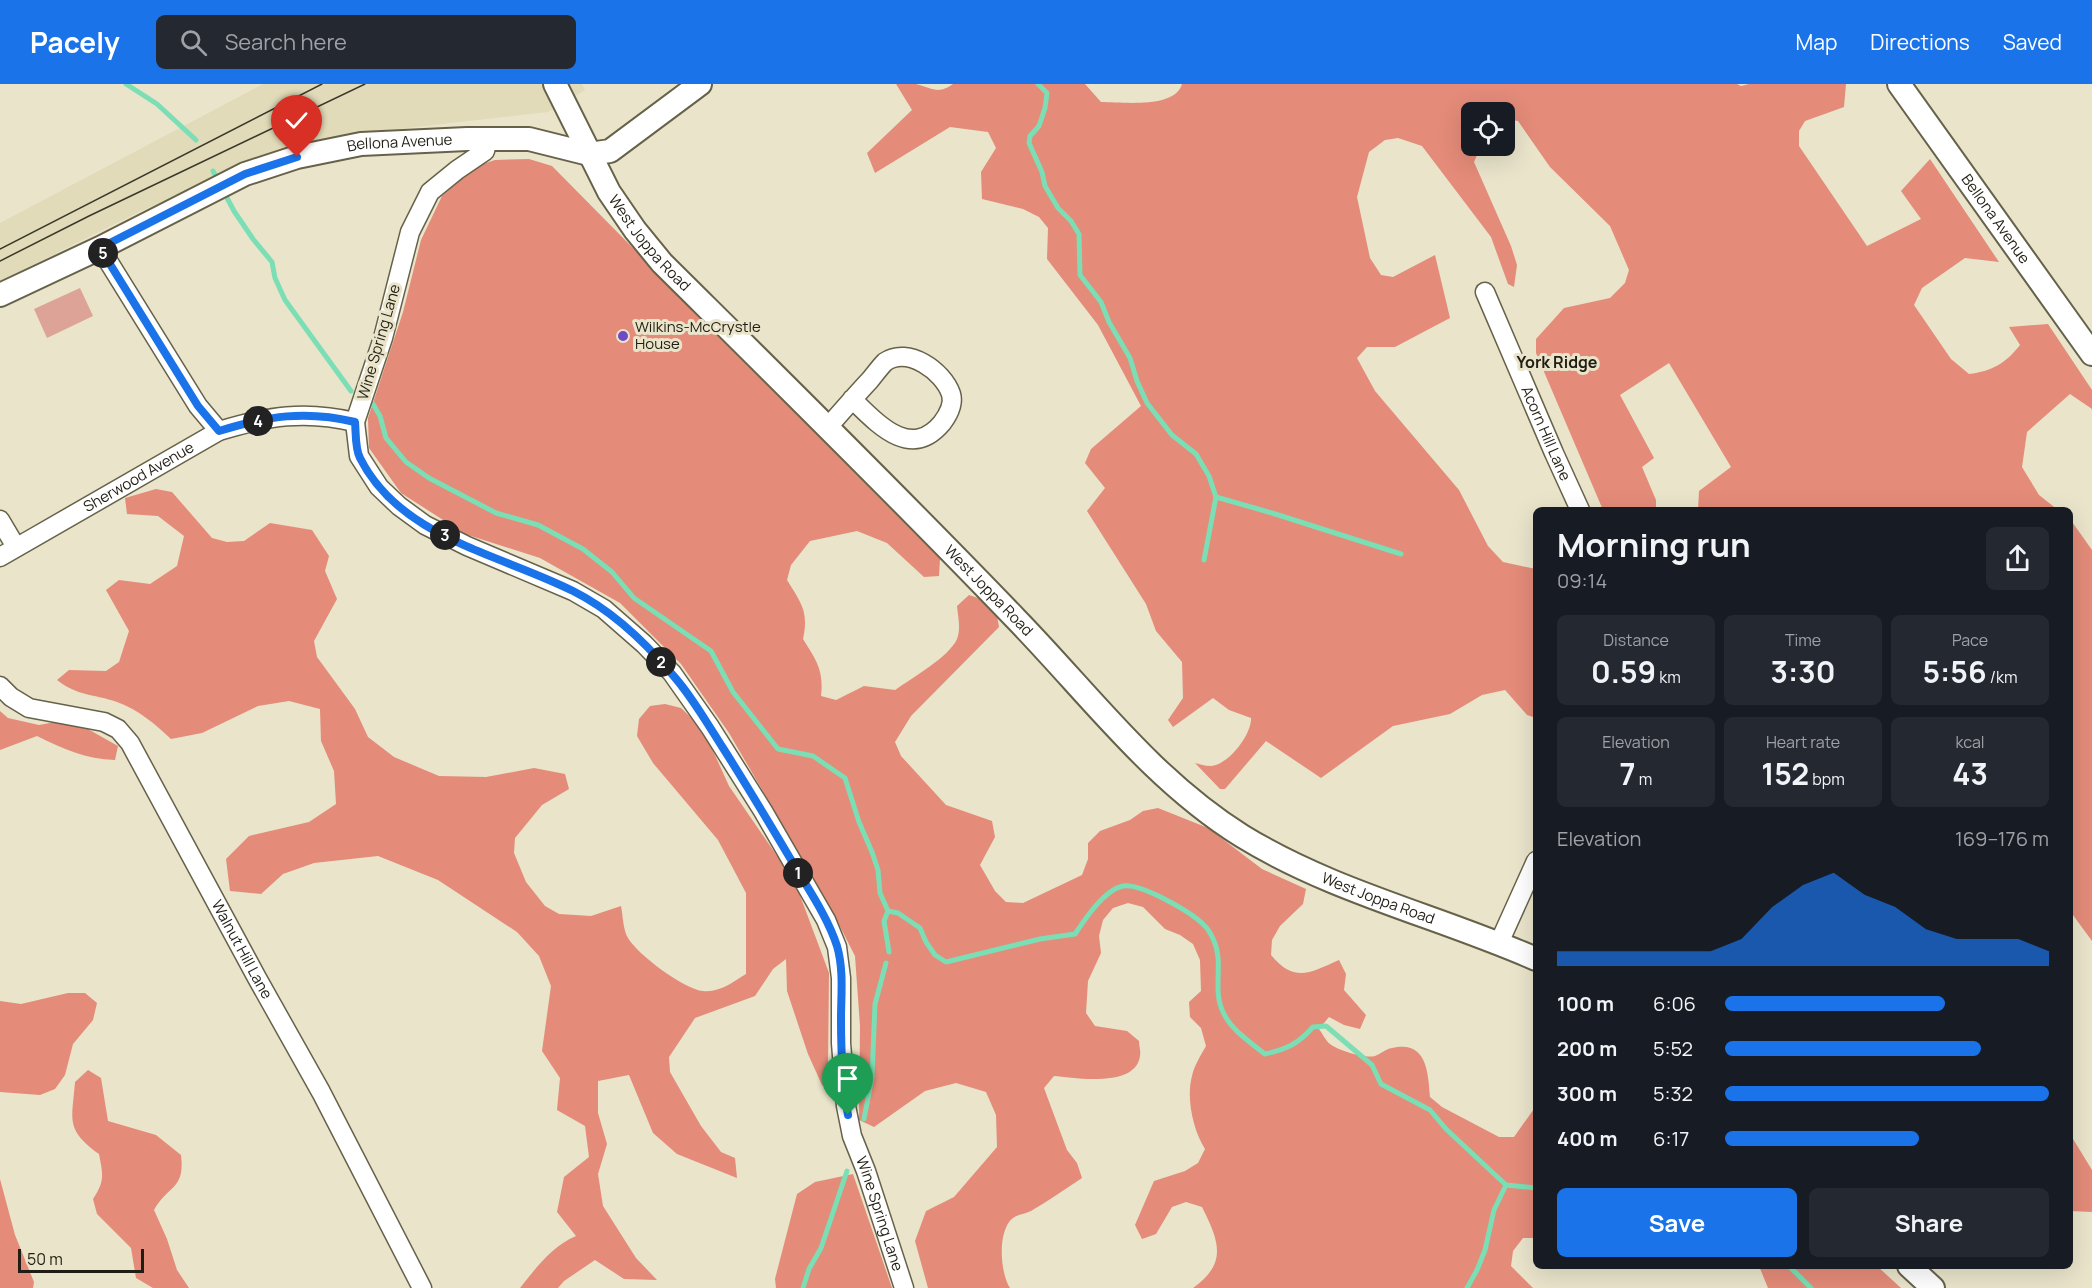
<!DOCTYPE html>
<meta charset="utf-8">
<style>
:root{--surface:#171b24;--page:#242831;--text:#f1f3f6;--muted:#9ea1a6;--accent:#1a73e8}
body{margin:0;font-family:Manrope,sans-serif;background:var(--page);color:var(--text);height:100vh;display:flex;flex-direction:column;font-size:22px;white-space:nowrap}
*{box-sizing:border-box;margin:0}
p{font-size:20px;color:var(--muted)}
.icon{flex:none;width:33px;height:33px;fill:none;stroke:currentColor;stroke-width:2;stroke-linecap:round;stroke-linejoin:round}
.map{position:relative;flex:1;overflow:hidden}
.sheet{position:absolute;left:1533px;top:423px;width:540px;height:762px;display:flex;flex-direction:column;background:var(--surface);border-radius:9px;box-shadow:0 6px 24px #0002}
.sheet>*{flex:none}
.buttons{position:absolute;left:1461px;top:18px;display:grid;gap:12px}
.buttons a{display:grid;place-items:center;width:54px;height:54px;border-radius:9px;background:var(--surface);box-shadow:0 6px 24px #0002;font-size:30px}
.scale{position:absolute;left:18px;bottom:15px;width:126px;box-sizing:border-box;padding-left:6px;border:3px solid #201e14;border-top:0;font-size:16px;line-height:21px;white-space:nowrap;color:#201e14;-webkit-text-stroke:4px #e9e4ca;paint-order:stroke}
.pin{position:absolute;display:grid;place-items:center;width:51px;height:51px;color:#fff;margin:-62px -26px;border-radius:50% 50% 50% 0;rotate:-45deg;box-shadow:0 0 6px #0007}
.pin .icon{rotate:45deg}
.km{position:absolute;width:30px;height:30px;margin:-15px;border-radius:50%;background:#222;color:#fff;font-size:16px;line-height:30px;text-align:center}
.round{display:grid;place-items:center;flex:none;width:63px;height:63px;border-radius:9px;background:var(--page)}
.head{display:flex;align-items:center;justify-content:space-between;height:102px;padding:0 24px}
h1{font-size:33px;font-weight:700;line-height:45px}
.figures{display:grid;grid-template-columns:repeat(3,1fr);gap:9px;height:102px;padding:6px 24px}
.figures div{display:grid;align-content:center;border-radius:9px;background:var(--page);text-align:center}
.figures b{font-size:30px;font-weight:700}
.figures small{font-size:16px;font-weight:400}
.figures p{font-size:16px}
.chart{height:168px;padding:12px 24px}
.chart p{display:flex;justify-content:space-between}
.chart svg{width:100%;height:108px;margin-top:6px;fill:var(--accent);opacity:.7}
.action{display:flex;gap:12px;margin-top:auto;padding:12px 24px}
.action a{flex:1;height:69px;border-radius:9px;background:var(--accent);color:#fff;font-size:24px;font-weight:700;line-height:69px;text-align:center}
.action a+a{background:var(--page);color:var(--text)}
ul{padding:0 24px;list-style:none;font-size:20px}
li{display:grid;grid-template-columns:96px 72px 1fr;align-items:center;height:45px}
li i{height:15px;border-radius:8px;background:var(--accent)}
header{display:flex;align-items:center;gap:36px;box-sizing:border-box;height:84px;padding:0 30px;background:var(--accent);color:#fff}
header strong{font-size:28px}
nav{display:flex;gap:33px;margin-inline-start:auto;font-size:21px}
.search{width:420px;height:54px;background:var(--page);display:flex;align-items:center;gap:15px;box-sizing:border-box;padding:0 21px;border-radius:9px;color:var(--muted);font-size:22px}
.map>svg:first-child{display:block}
.built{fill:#e2dbb9}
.green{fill:#dda397}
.forest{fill:#e48b79}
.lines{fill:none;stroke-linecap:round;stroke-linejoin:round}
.stream{stroke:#7bdeb4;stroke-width:5}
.minor-casing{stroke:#66624a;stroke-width:21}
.tertiary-casing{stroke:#66624a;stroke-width:26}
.minor{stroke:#fff;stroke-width:18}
.tertiary{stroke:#fff;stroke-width:22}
.tram{stroke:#3a382b;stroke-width:1.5}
.route-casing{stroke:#fff;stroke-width:12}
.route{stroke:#1a73e8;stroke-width:8}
.poi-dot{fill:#704bc4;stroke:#e9e4ca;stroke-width:2}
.labels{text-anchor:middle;stroke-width:6;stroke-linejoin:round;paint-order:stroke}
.street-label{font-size:15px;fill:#201e14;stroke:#e9e4ca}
.poi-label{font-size:15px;fill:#201e14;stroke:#e9e4ca;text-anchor:start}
.neighbourhood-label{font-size:16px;font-weight:bold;fill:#201e14;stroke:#e9e4ca}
</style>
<header>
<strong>Pacely</strong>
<div class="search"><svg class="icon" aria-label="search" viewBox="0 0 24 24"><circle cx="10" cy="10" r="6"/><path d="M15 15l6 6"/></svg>Search here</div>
<nav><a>Map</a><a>Directions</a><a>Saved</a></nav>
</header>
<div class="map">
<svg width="2092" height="1204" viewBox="0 0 2092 1204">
<rect width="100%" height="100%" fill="#e9e4ca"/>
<path class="built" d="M263,0H582L585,6L548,28L346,51L262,74L137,129L0,197V139Z"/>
<path class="green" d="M80,204L93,232L47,254L34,225Z"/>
<g class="forest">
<path d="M896,0C902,0 910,0 916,0C932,4 938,11 953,0H1085L1101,18C1122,18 1175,25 1182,0H1737L1741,2L1749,0H1846L1844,23L1805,37L1799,47V62L1867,162L1921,135L1901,107L1930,75L1999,178L1965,174L1922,204L1914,221L1951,275L1969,290C1992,287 2005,280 2020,261L2009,243L2048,240L2092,306V325L2070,310L2027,348L2022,383L2039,411L2058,426H1698L1699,407L1731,383L1669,279L1620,311L1654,374L1642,383L1656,416V426H1603L1536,269V255L1564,224L1610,214L1625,199L1629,186L1610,142L1550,83L1518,37L1505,35L1504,28H1472V62H1481L1474,78L1511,162L1517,181L1514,203L1508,200L1491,153L1422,62L1398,54L1385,56L1369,68L1357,113L1370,174L1381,191L1393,193L1435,171L1450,234L1395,263H1367L1357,274L1375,307L1459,406L1488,462L1503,478L1536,485V634L1527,631L1505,606L1482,611L1450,630L1393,642L1321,694L1266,657L1225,705H1220L1195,679C1200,680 1205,682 1210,682C1228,682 1252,650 1251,634L1229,626L1213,614L1173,643L1168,636L1183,614L1182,578L1156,547L1146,520L1087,427L1105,404L1085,379L1091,365L1141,322L1098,241L1047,175L1048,144L1039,133L1023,125L982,115L981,88L996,64L988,48L950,43L875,89L867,69L912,26Z"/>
<path d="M529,75L552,82L940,475L939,492L924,493L887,459L857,447L810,457L791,481L787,496C801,519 809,527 803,555C816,576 824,586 821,612L836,616L864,602L895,606C912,594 949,573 957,555C961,545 958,532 957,522L969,511L984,516L996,526L999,543L911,632L895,658L901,672L946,721L992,737L995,753L980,781L995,807L1006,818L1023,819L1082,791L1088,775V759L1100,747L1130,736L1143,727L1158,724L1208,744L1262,785L1306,805L1303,820L1280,842L1272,856L1271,871C1294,899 1310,889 1339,876L1346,890L1344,906L1366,931L1360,945L1344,941L1329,933L1319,945C1322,949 1326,957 1330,960C1337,966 1366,975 1375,972C1381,970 1385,965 1392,964C1427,956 1428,988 1430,1013L1442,1023L1499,1053H1514L1536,1022V1154H1523L1513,1167L1511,1182L1533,1204H1193C1228,1179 1219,1157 1202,1123L1186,1118L1172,1123L1156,1150L1142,1155L1135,1141L1154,1097L1185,1087L1198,1079L1205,1065C1193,1046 1186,1014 1192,992C1194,982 1201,971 1206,962L1201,944L1190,933L1189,918L1201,907L1200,876L1193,860L1180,851L1165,845L1143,823L1128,819L1113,824L1103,836L1099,852L1101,869L1088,897L1086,929L1095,942L1127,947L1139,957C1139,962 1141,967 1140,972C1136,1004 1075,994 1054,992L1044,1004L1067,1066L1077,1079L1082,1094C1065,1105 1048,1117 1031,1127C1025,1130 1018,1130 1013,1134C997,1146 1000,1189 1010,1204H928L915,1157L926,1127L954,1113L997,1063L996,1031L986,1008L956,999L925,1007L874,1043L859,1036L860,942L855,872L829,821L729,649L681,580L620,519L540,474L465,450L401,409L369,364L368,334L403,228L421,156L442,112L477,82L495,76Z"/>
<path d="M156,405L172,408L212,454L227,458L244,457L270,439L312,446L329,472L325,487L337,515L314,557L317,573L355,625L368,653L394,673L439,692L486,693L534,684L565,690L569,705L542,721L515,754L514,769L526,798L545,822L559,830L591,832L621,822C623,832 623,846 628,854C637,870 685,906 703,907C719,909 733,898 746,890V809L718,756L653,679L637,652L639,635L650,622L665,620L681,624L703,645L729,702L795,798L829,889L828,982L836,1010L822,1001L808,970L787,907L786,875L773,885L755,912L695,934L669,973L670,988L701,1042L721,1068L735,1074L737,1094L677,1070L653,1049L629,991L598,997V1029L607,1060L598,1090L603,1122L636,1174L657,1196L624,1195L595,1176L564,1197L558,1204H520C536,1184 552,1162 576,1152L557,1128L564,1093L589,1073L585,1042L557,1026L560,994L542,967L551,902L539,872L517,848L438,796L378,772L314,779L283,790L261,810L230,807L226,775L249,752L309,738L336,720L334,687L321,657L320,625L289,617L258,622L202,649L171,655C155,640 139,626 117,618C94,610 77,612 57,596L69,586L106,587L119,578L129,547L106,506L119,496L150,500L177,482L184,452L158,432L127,430L125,414Z"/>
<path d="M2070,435L2092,466V857L2070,827Z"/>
<path d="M0,627L8,634L39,641L55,638L86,644L118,662L115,676C86,675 63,665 37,652L0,666Z"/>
<path d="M68,909H85L97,919L93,936L73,960L65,991L55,1005L40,1011L0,1008V917L21,920Z"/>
<path d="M88,986L101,994L108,1037L156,1051L181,1071C185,1106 169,1100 154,1126L167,1155L177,1186L189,1204H153L136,1194L131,1164L97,1130L93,1115C105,1097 103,1091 99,1070C65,1045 72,1037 75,998Z"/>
<path d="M2070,1050L2092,1086V1128L2070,1127Z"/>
<path d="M853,1090L892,1204H776L775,1195L797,1110L815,1098Z"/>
<path d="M0,1095L15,1151L34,1198L33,1204H0Z"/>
<path d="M1759,1182H1877L1901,1204H1768Z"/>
</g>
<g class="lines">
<g class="stream">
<path d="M126,0L157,20L196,56"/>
<path d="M1038,0L1047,9L1045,24L1039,42L1030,52L1029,59L1042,88L1045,102L1058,124L1071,137L1079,150L1080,191L1101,218L1109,238L1130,274L1137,297L1147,319L1172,351L1196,370L1209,392L1216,413L1204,476"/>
<path d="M213,87L217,94"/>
<path d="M226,112L234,127L253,155L272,178L275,194L285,216L351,307"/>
<path d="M373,320L380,332L386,354L406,378L429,394L496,429L538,441L583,465L612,488L634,514L711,567L733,608L778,665L813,672L845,694L859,738L872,768L878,786L880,809L888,827L884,837L889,868"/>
<path d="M1216,413L1272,429L1401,470"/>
<path d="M888,827L898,829L920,844L926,858L935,871L946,878L1040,855L1075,850C1085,835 1104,806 1123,802C1141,799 1191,828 1204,841C1208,845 1212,852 1214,857C1224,879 1212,906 1223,928C1231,946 1250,958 1265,970C1287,965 1298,960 1313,943L1326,942L1372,981L1381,1000L1430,1026L1446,1045L1506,1101L1536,1104"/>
<path d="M864,1035L872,993L875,920L886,879"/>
<path d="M1789,1182L1811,1204"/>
<path d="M803,1204L809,1185L821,1164L847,1087"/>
<path d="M1467,1204L1477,1186L1485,1166L1494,1126L1506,1101"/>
</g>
<defs>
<g id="minor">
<path id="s1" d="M488,54L485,67L457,86L430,108L410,148L383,254L355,338L359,372L379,403L399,422L425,441L467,462L573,507L604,525L644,560L672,589L710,643L763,727L826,836L837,863L841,894V959L846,1022L852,1052L866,1087L904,1204"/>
<path d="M100,164L198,322L219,347"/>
<path id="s2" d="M1485,208L1554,369L1580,426"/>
<path d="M828,343C842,327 856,311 870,296C875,290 880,283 885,278C908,262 943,287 951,310C954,320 948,331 942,339C910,377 877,339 852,315"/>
<path d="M0,436L16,463"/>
<path id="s3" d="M0,473L219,347C268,332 305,326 355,338"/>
<path id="s4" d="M0,602L11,613L29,624L104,638L118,645L130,659L257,894L321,1008L422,1204"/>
<path d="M1499,859L1536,777"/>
</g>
<g id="tertiary">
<path id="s5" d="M555,0L609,108L635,146L662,179C781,297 900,414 1016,535C1089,610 1152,696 1242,752C1333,808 1438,832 1536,875"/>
<path id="s6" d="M1899,0L2092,270"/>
<path id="s7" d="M0,211L100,164L245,90L297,73L361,60L467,55H529L589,70L610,67L700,0"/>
<path d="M1909,1182L1933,1204"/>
</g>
</defs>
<use href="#minor" class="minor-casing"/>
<use href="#tertiary" class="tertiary-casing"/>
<use href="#minor" class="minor"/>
<use href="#tertiary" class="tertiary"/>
<g class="tram">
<path d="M0,165L322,0"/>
<path d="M0,177L89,132L365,0"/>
</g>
</g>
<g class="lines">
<defs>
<path id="route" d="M297,73L245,90L100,164L198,322L219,347C267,332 306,326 355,338C356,349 355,365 360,374C400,454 500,470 573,507C611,526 644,557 671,589C691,611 707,639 723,664C746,700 768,737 790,774C806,802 827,831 837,862C844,886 841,912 841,935C841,967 842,1000 848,1031"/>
</defs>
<use href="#route" class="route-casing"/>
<use href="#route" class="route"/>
</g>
<circle class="poi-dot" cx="623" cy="252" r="6"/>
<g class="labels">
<g class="street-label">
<text dy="5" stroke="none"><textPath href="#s7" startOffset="432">Bellona Avenue</textPath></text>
<text dy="5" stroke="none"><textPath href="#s6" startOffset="166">Bellona Avenue</textPath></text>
<text dy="5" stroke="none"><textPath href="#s5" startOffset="186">West Joppa Road</textPath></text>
<text transform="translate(379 258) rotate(-74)" y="5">Wine Spring Lane</text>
<text dy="5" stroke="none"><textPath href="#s2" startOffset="154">Acorn Hill Lane</textPath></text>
<text dy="5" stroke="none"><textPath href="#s3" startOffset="160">Sherwood Avenue</textPath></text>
<text dy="5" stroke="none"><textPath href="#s5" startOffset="672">West Joppa Road</textPath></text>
<text dy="5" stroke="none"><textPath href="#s5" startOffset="1176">West Joppa Road</textPath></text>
<text dy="5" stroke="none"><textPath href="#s4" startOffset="382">Walnut Hill Lane</textPath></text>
<text dy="5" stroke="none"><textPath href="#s1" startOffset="1340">Wine Spring Lane</textPath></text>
</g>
<g class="poi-label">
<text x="635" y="248">Wilkins-McCrystle<tspan x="635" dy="17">House</tspan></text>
</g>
<g class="neighbourhood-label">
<text x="1557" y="284">York Ridge</text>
</g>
</g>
</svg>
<div class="buttons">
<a><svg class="icon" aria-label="locate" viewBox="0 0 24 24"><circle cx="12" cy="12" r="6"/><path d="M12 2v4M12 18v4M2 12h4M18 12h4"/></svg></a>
</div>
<div class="scale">50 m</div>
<div class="pin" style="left:848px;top:1031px;background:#1e9e55"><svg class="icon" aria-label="arrive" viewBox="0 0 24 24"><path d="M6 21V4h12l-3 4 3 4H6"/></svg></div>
<div class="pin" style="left:297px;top:73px;background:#d93025"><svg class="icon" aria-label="check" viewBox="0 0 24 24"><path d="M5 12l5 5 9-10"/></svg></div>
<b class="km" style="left:798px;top:789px">1</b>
<b class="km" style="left:661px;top:578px">2</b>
<b class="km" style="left:445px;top:451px">3</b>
<b class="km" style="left:258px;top:337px">4</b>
<b class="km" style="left:103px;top:169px">5</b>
<section class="sheet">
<div class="head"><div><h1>Morning run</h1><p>09:14</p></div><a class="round"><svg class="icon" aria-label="share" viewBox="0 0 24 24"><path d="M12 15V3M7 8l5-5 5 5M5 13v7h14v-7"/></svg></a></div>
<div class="figures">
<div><p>Distance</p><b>0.59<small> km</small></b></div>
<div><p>Time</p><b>3:30</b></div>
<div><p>Pace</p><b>5:56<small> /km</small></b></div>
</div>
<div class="figures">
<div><p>Elevation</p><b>7<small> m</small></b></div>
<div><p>Heart rate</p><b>152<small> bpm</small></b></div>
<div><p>kcal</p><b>43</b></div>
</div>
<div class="chart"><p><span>Elevation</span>169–176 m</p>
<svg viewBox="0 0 160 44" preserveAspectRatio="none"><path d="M0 44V38L10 38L20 38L30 38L40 38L50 38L60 33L70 20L80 11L90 6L100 15L110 20L120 29L130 33L140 33L150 33L160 38V44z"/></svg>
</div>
<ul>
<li><b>100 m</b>6:06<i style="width:68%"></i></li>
<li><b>200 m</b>5:52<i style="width:79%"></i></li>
<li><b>300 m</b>5:32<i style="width:100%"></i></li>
<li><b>400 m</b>6:17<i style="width:60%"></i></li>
</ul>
<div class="action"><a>Save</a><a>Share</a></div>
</section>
</div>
